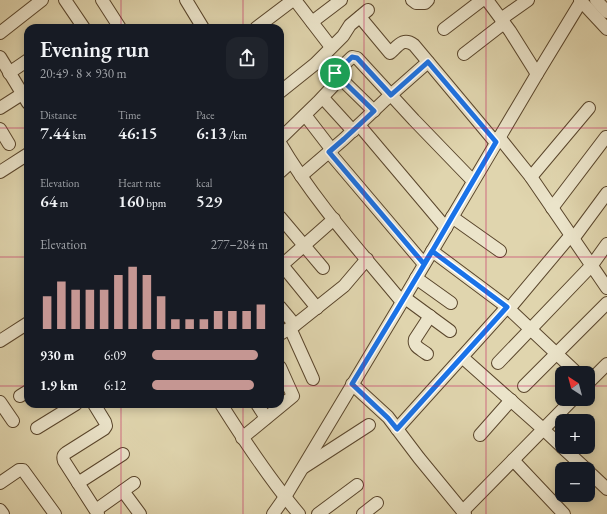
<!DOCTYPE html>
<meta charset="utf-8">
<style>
:root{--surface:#171b24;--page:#20242c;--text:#f1f3f6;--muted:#9ea1a6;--accent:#c59692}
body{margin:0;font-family:"EB Garamond",serif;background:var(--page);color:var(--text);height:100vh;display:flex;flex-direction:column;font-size:15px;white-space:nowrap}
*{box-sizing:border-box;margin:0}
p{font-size:13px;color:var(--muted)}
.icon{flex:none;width:22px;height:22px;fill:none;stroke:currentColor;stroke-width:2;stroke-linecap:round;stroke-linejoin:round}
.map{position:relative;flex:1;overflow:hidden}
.panel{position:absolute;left:24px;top:24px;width:260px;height:384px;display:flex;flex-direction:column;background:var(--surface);border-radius:12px;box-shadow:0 2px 10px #0003}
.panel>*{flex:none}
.needle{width:26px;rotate:324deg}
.tools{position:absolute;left:555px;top:366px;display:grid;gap:8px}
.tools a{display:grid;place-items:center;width:40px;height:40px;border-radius:8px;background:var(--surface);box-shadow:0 2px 10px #0003;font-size:20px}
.pin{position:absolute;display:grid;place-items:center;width:34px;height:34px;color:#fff;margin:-17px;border:2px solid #fff;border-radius:50%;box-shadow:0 1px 4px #0007}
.round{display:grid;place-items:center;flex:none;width:42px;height:42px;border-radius:12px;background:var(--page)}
.headline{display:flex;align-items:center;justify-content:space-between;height:68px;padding:0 16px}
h1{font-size:22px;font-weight:600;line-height:30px}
.figures{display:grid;grid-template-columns:repeat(3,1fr);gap:6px;height:68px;padding:4px 16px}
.figures div{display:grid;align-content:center}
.figures b{font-size:17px;font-weight:600}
.figures small{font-size:11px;font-weight:400}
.figures p{font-size:11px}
.chart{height:112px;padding:8px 16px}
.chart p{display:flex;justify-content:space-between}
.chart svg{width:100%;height:72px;margin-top:4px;stroke:var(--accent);stroke-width:6}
ul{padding:0 16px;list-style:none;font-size:13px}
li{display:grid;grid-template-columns:64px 48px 1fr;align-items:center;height:30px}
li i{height:10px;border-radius:5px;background:var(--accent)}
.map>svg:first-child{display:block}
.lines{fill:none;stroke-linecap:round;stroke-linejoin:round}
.minor-casing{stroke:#5a462c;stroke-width:14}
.minor{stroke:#ebe4ca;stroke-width:12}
.route-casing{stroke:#fff;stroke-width:8}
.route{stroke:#1a73e8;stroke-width:5}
.grid{fill:none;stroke:#c2185b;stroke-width:1;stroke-opacity:0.55}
</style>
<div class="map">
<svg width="607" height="514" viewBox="0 0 607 514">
<rect width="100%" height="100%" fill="#e0d5ae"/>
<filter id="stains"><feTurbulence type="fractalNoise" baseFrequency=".005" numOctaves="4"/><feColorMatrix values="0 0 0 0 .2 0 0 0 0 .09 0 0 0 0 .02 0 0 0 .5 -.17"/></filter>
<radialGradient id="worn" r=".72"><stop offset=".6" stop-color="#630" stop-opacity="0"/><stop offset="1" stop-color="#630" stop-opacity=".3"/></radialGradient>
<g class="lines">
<defs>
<g id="minor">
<path d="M65,0L84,28"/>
<path d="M102,0L120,28"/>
<path d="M186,0L203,28"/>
<path d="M295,0L331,47"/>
<path d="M412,0L416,3H425L428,0"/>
<path d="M487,0L510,31L537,74"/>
<path d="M580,0L607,29"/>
<path d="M596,0L607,12"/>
<path d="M360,17L390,53C398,46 403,37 414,45L496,143"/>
<path d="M501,19L528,0"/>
<path d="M312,22L341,0"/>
<path d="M256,28L293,0"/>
<path d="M444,29L482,0"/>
<path d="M0,33L42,0"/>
<path d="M464,54L504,23"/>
<path d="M0,57L28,103"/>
<path d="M9,73L28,60"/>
<path d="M335,73L374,111"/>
<path d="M280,92L315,64L343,36L350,25L368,10"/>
<path d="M323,98L353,131"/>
<path d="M0,108L22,94"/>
<path d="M305,115L332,150"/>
<path d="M359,125L446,228"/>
<path d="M0,129L9,144"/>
<path d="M499,137L531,177L607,288"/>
<path d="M280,139L318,102L334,85L335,73L352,57L357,58L414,120L473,181"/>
<path d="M280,143C314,201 360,251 402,302"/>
<path d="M329,152L424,264"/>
<path d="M0,172L28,154"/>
<path d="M280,172L291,162"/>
<path d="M301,176L344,139L385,100L428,62"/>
<path d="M531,177L589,108"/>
<path d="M552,208L606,137"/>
<path d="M280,217L323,268"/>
<path d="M452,217L500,251"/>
<path d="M573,239L607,193"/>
<path d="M432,251L507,307"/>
<path d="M416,278L451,303"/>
<path d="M405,298L450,331"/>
<path d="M280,307L295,325"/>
<path d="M317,308L282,265L334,219"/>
<path d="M509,309L571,235"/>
<path d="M290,328L313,379"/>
<path d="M280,334L295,325L344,286L367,259"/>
<path d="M0,341L28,323"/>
<path d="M427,354C421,349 413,347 415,339L430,316"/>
<path d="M462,357L543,429L562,447"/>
<path d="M498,363L592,265L607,244"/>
<path d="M588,383L607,364"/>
<path d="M352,384L388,417L419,458L465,514"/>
<path d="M524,386L607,303"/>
<path d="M20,396L28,391"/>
<path d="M0,402L13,421"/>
<path d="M94,404L105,422L106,426L104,429L66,453C63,455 63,458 64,461L98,514"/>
<path d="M221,404C245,442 270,480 299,514"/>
<path d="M257,404L266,418"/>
<path d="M37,428L76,404"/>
<path d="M397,429L507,307L577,373"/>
<path d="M480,435L511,400"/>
<path d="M242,438L293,396L280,367"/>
<path d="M562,447L586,469"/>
<path d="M513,460L564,514"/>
<path d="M304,467L369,425"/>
<path d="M588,471L607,489"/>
<path d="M0,483L19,470H23L55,514"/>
<path d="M78,483L123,454"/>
<path d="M123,491L140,514"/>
<path d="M0,510L3,514"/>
<path d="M96,510L134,483"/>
<path d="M463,511L573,399"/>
<path d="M273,514L285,497L402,302L537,74L582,0"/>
<path d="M318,514L357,485"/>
<path d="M363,514L377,503"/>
</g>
</defs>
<use href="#minor" class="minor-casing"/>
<use href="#minor" class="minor"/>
</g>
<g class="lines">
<defs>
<path id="route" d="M335,73L374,111L344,139L329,152L424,264L432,251L507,307L397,429L388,418L352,384C386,328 420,273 452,217L496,142L428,62L391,95L357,58L352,57L335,73"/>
</defs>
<use href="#route" class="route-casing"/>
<use href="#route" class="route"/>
</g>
<path class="grid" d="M121,0V28M243,0V28M364,0V514M486,0V514M0,128H28M280,128H607M0,257H28M280,257H607M0,386H28M280,386H562M588,386H607M121,404V514M243,404V514"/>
<rect width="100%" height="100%" filter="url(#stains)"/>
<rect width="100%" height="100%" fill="url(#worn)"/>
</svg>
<div class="tools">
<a><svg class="needle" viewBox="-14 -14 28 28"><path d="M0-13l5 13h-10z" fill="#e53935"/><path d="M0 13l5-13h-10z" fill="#9ea1a6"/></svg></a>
<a>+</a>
<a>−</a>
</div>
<div class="pin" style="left:335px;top:73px;background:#1e9e55"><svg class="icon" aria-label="arrive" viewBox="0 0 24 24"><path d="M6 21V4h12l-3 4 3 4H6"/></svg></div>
<section class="panel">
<div class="headline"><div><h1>Evening run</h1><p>20:49 · 8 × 930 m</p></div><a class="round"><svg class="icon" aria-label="share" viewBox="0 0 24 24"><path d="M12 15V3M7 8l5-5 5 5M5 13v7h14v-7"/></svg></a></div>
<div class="figures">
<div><p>Distance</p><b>7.44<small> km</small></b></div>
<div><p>Time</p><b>46:15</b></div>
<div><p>Pace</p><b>6:13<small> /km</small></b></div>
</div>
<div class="figures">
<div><p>Elevation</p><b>64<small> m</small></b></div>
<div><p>Heart rate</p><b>160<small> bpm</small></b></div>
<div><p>kcal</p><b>529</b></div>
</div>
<div class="chart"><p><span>Elevation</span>277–284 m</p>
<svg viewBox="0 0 160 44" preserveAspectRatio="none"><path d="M5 44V24M15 44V15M25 44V20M35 44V20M45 44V20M55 44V11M65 44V6M75 44V11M85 44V24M95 44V38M105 44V38M115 44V38M125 44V33M135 44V33M145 44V33M155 44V29"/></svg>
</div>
<ul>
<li><b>930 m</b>6:09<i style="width:91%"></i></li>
<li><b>1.9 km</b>6:12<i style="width:88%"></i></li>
</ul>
</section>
</div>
